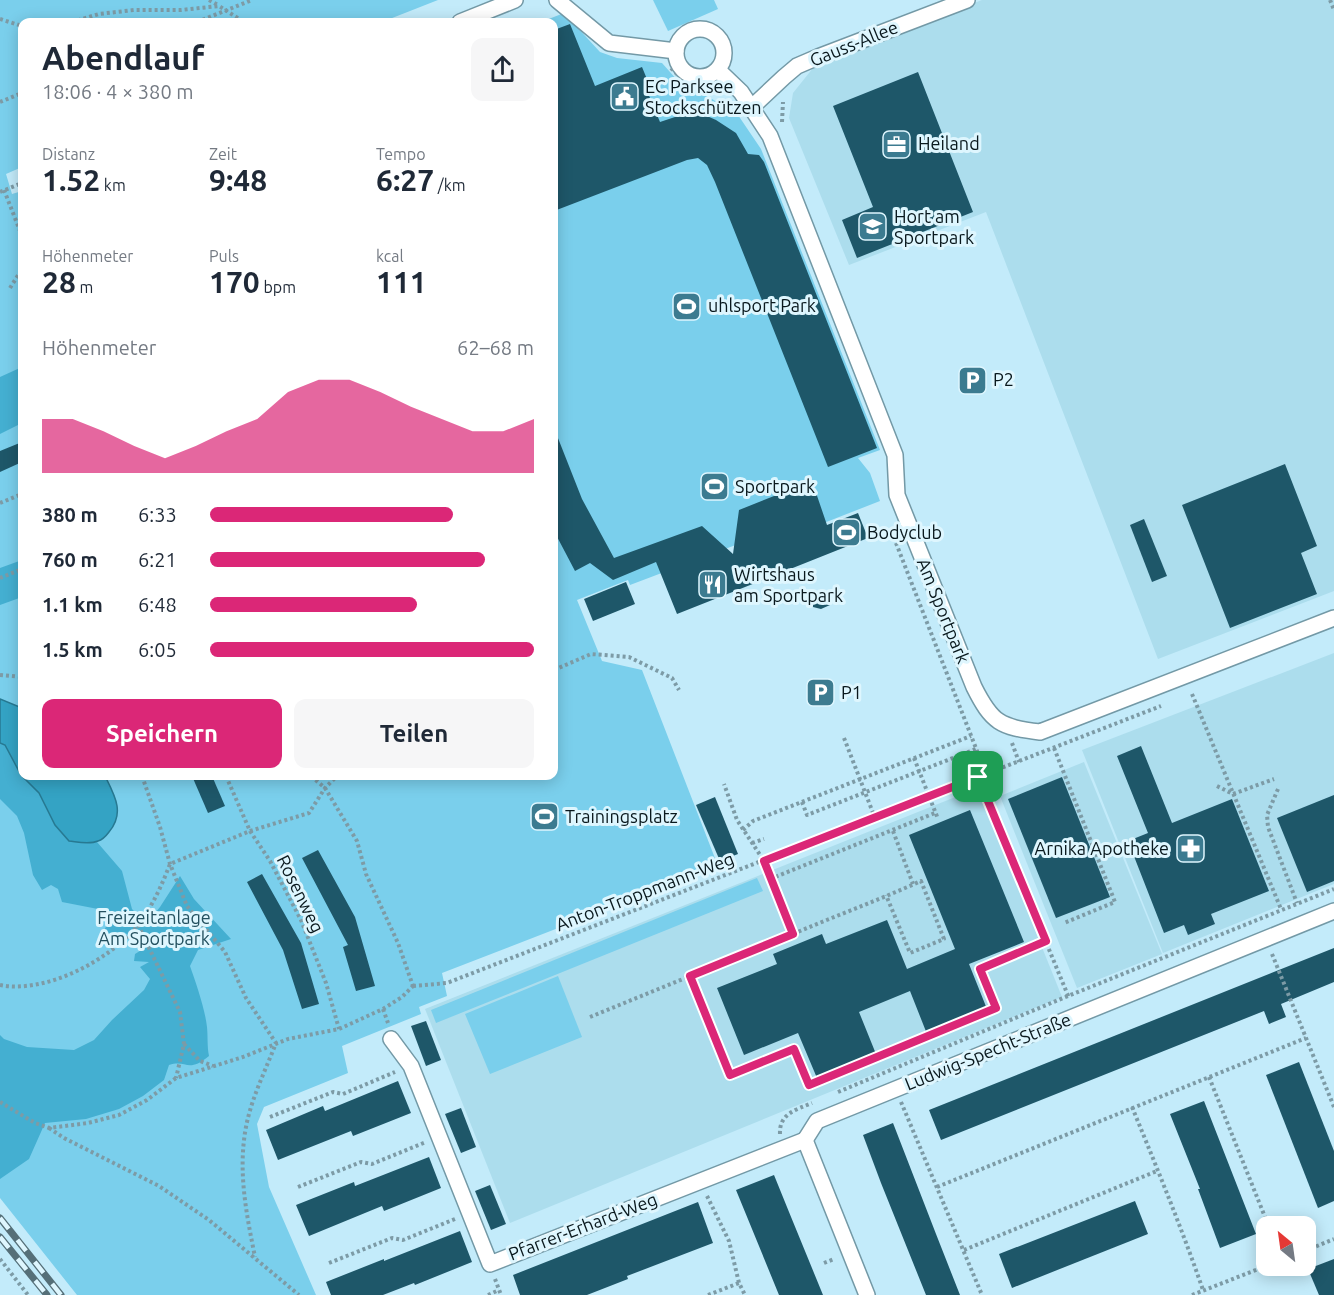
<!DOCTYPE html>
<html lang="de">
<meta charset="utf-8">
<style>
:root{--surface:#fff;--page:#f6f6f7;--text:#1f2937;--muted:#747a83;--accent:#db2777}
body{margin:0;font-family:Ubuntu,sans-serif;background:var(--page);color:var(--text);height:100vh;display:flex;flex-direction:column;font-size:22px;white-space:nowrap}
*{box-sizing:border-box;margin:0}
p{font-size:20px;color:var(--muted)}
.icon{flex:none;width:33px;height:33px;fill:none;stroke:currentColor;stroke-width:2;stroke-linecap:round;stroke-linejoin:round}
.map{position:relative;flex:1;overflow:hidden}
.details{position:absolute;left:18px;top:18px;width:540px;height:762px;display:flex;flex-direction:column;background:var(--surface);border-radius:12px;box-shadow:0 3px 15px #0003}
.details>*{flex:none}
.needle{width:39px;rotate:331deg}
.buttons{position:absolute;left:1256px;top:1216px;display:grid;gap:12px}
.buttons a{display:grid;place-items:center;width:60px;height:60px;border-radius:12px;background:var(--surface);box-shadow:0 3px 15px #0003;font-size:30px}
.pin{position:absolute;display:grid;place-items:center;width:51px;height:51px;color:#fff;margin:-26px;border-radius:12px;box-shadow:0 3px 9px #0006}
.round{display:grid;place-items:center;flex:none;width:63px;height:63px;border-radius:12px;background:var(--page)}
.overview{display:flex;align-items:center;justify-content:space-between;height:102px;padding:0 24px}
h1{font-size:33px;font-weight:700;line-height:45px}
.figures{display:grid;grid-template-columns:repeat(3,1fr);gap:9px;height:102px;padding:6px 24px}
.figures div{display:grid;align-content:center}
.figures b{font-size:30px;font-weight:700}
.figures small{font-size:16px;font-weight:400}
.figures p{font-size:16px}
.chart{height:168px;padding:12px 24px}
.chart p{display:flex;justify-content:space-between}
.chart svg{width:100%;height:108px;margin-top:6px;fill:var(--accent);opacity:.7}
.action{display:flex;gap:12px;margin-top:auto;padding:12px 24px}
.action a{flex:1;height:69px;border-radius:12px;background:var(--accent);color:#fff;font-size:24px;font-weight:700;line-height:69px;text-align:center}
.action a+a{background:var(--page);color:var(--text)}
ul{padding:0 24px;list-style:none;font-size:20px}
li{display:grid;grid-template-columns:96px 72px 1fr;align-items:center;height:45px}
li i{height:15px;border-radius:8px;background:var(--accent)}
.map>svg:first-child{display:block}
.built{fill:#acdded}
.green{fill:#7acfec}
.forest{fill:#44afd1}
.water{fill:#34a3c4;stroke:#277992;stroke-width:1.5}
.building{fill:#1e5769}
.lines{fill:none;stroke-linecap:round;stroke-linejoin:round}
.street-casing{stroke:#7399a6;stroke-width:18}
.path{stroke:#7d9ba6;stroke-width:4;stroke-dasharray:3 3;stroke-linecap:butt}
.street{stroke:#fff;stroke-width:15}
.rail-casing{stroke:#556f78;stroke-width:7}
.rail{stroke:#def6fe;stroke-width:4.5;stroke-dasharray:14;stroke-linecap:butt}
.route-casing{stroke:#fff;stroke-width:12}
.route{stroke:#db2777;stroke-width:8}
.labels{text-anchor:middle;stroke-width:6;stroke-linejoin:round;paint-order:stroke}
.street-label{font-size:18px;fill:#09181d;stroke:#def6fe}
.poi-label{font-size:18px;fill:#09181d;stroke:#def6fe;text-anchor:start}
.park-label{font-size:18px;fill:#23505f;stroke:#def6fe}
</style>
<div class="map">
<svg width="1334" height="1295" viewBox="0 0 1334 1295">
<rect width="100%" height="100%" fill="#c3ebfa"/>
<g class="built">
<path d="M982,0H1334V591L1158,659L986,212L849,265L789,118L793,93L817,63Z"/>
<path d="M1334,653V884L1163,953L1082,750Z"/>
<path d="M1084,762L1162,954L1077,988L1000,796Z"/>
<path d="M978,788L1062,997L510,1223L425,1009Z"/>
</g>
<g class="green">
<path d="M0,0H438L382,22H22V167L6,174L12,194L22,191V776H554V22H541L564,13L600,52L617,58L662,63L678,81L712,99L738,115L761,149L880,450L858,458L870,473L880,501L811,528L804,519L630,585L628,580L577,600L602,661L642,670L718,866L442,973L447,996L419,1007L421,1014L342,1046L348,1073L264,1107L257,1124L269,1187L316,1295H77L0,1198Z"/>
<path d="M653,0H714L718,9L668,31Z"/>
<path d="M757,878L763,891L436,1023L431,1010Z"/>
<path d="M558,976L582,1037L490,1074L465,1014Z"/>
</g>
<g class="forest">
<path d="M22,367V423L0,434V377Z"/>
<path d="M22,560V597L0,605V568Z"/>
<path d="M0,743L5,745L21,775L39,793L55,825L69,841L97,842L122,871L132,909L146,924L160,907L180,876L194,899L231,939L198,950L190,966C196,983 205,1009 207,1027C208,1037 207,1046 209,1056C187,1074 187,1059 169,1065L164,1080L143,1096L119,1109L86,1119L45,1123L29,1159L0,1179V1035L4,1039L27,1047L74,1050L94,1040L112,1020L144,990L150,979L140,967L149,962L134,961L135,954L143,949L141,945L135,943L131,937L124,932L108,944L100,937L110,920L103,910L62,902L58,889L51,885L42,890L33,875L24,833L17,816L0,799Z"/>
</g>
<path class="water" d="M0,699L22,708V776H105C115,796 125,813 109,832C106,836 102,840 98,841C89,845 78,842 69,841L55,825L39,793L21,775L5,745L0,743Z"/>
<g class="building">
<path d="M570,24L595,86L642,67L649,84L645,86L660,122L687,113L707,116L716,120L736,133L748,154L759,155L764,162L877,448L828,467L715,182L707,165L698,158L687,160L554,211V30Z"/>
<path d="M918,72L973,212L857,258L842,220L873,207L833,106Z"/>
<path d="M554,428L582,499L614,558L702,526L733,554L739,510L812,481L827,525L858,513L868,538L677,614L656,562L613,580L590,563L575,571L554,531Z"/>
<path d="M22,442V462L0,472V451Z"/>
<path d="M1285,464L1317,546L1301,553L1317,594L1230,628L1182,505Z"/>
<path d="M1144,519L1167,576L1152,582L1130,525Z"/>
<path d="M626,582L635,604L593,621L584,599Z"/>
<path d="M816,591H827L831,597L830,605L821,609L813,607L809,599Z"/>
<path d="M1141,746L1172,823L1232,799L1269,891L1211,914L1215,924L1188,935L1184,925L1164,933L1128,841L1148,833L1117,756Z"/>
<path d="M192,776H212L225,806L208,813Z"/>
<path d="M1062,777L1110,897L1056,918L1008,799Z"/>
<path d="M1334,795V881L1307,892L1277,818Z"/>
<path d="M715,797L738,854L720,861L696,805Z"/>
<path d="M970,810L1024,942L969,964L987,1009L927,1034L910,991L859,1012L876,1054L817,1078L798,1033L744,1055L717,988L777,964L773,954L822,934L826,944L887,920L907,969L955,949L909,835Z"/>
<path d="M318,850L355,917L375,986L356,991L343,947L348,945L302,858Z"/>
<path d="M262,874L301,943L319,1004L302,1009L283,950L247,882Z"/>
<path d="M1334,948V982L1281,1004L1286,1017L1269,1024L1264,1011L941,1140L929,1110Z"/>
<path d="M426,1021L441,1060L426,1066L411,1026Z"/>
<path d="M1299,1062L1334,1151V1201L1318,1208L1266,1075Z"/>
<path d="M398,1081L411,1113L353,1136L351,1131L278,1160L266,1130L323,1106L325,1111Z"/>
<path d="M1204,1101L1256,1234L1220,1248L1198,1189H1200L1170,1114Z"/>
<path d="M461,1108L476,1147L461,1153L445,1114Z"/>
<path d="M893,1123L936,1234L960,1295H926L881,1183L863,1135Z"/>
<path d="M429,1157L441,1188L384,1211L382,1206L309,1236L296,1205L354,1182L355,1186Z"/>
<path d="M774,1175L789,1212L823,1295H779L736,1190Z"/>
<path d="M490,1185L506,1224L491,1230L475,1191Z"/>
<path d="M1135,1201L1148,1234L1012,1288L999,1254Z"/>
<path d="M698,1202L713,1243L627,1276L628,1279L587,1295H520L513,1275Z"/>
<path d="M460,1231L472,1262L415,1285L414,1283L383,1295H331L326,1282L384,1259V1261Z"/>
<path d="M1334,1259V1295H1319L1308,1269Z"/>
</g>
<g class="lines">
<defs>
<g id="street">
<path d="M557,0L609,43L676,51"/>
<path d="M460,22L515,0"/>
<circle cx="700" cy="53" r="24"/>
<path d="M718,70L741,92L770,136L895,455L897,495L974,687C992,723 1000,727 1040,732L1334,618"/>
<path d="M752,107L784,77L797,66L818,57L967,0"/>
<path d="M391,1039L411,1066L490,1264L805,1140"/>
<path d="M805,1140L817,1121L1334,911"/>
<path d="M805,1140L867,1295"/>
</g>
</defs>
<use href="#street" class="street-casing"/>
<g class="path">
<path d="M209,0L218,5"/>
<path d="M1330,0L1334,10"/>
<path d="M0,19L22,26"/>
<path d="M72,22L99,14L134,10H181L219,6L244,22"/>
<path d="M197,22L252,0"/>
<path d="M671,68L679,76L714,91"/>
<path d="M0,102L22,93"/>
<path d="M782,122L783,102"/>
<path d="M4,190L22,236"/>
<path d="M0,192L22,183"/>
<path d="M10,288L22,269"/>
<path d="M0,503L22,494"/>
<path d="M896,543L986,774"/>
<path d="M0,578L22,569"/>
<path d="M554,670L591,654L629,657L672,678L679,690"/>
<path d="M0,675L22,677"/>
<path d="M1192,694L1281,909"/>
<path d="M844,738L875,818"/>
<path d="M1012,743L1019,762"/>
<path d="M1054,748L1115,902L1064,923"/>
<path d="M914,758L938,819"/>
<path d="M142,776L160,827L170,864L187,906L225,952L246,998L276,1043C266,1069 253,1095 247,1122C237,1168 246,1212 255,1257"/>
<path d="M226,776L250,831L270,861L301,920L326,983L339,1029"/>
<path d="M311,776L325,788L357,841L366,874L398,943L413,986"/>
<path d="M978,777L1069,998"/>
<path d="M1217,786L1233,794L1274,779"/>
<path d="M1278,789L1267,815L1268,827L1297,903"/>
<path d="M802,802L807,815L976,749"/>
<path d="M743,830L753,821L971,736"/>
<path d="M893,831L913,884"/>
<path d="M752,843L764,839"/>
<path d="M770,879L935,813"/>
<path d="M138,925L180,1012L184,1044L176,1078"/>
<path d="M793,934C835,916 879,900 921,881L944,939L910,953L886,895"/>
<path d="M1272,954L1334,1107"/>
<path d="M690,976L730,1075L794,1049L809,1085L996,1008L980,968L1046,941"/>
<path d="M0,985C46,994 110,960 138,925C152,907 162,885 170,864L250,831L309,813L325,788L337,776"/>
<path d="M413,986L447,983L1161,706"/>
<path d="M383,1009L388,1023"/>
<path d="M590,1017L793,934L764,861L737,820L724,784"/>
<path d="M184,1044L200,1061L213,1066"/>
<path d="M1209,1077L1269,1227"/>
<path d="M838,1092L1068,996L1334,889"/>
<path d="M0,1102L35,1123L49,1128L88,1123L119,1115L147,1100L176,1078L243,1057L288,1039L339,1029L383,1009L402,997L413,986"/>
<path d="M901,1102L982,1295"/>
<path d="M1132,1107C1157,1168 1182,1229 1203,1290"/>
<path d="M270,1117L333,1092L343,1094L395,1072"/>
<path d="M49,1128L64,1138L159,1186L209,1220L299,1295"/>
<path d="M780,1134C779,1114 795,1110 812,1103"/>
<path d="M298,1187L361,1162L372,1164L426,1142"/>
<path d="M937,1187L1306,1038"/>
<path d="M707,1196L729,1241L739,1283L745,1295"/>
<path d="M964,1250L1157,1171"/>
<path d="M1305,1251L1334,1239"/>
<path d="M0,1259L28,1295"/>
<path d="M329,1263L392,1238L403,1240L455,1219"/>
<path d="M824,1263L834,1259"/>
<path d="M495,1279L501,1295"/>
<path d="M488,1295L499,1290"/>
<path d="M708,1295L739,1283"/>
<path d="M1192,1295L1266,1266"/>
</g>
<use href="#street" class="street"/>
<defs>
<g id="rail">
<path d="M0,1218L61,1295"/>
<path d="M0,1237L47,1295"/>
</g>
</defs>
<use href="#rail" class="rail-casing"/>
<use href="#rail" class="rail"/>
</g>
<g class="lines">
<defs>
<path id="route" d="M978,777L1046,941L980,969L996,1008L809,1085L794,1049L730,1075L690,976L793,934L764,861Z"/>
</defs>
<use href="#route" class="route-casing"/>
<use href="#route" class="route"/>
</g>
<defs>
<symbol id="civic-square" viewBox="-11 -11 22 22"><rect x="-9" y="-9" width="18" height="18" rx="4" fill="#3c7b90" stroke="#def6fe"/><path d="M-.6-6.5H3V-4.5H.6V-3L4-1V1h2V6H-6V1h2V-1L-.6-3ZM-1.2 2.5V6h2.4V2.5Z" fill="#fff"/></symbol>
<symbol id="office-square" viewBox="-11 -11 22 22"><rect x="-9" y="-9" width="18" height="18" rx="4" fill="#3c7b90" stroke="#def6fe"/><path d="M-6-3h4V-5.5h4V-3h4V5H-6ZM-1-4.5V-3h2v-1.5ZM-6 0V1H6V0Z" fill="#fff"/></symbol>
<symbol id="school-square" viewBox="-11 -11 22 22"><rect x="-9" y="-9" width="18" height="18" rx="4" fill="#3c7b90" stroke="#def6fe"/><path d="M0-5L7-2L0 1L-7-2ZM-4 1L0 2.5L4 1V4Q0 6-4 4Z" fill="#fff"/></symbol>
<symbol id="stadium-square" viewBox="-11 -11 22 22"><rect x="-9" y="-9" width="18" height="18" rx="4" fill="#3c7b90" stroke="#def6fe"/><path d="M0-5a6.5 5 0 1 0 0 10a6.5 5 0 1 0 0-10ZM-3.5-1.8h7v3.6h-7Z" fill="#fff"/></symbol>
<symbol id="parking-square" viewBox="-11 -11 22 22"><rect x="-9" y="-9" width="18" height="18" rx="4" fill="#3c7b90" stroke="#def6fe"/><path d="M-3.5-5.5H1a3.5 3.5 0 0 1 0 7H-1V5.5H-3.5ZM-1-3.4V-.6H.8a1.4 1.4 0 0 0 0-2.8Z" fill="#fff"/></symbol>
<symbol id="restaurant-square" viewBox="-11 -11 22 22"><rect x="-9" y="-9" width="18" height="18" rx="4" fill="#3c7b90" stroke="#def6fe"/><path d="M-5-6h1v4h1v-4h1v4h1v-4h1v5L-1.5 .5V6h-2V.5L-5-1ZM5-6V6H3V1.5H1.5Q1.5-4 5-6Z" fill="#fff"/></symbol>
<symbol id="pharmacy-square" viewBox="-11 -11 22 22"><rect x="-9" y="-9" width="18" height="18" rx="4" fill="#3c7b90" stroke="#def6fe"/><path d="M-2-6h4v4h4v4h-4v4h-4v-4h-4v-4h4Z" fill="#fff"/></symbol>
</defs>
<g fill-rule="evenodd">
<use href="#civic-square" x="608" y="80" width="33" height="33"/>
<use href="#office-square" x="880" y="128" width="33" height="33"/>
<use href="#school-square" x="856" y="210" width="33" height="33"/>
<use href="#stadium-square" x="670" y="290" width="33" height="33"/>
<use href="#parking-square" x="956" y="364" width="33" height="33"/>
<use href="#stadium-square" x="698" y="470" width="33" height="33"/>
<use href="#stadium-square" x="830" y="516" width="33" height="33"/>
<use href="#restaurant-square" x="696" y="568" width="33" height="33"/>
<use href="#parking-square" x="804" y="676" width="33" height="33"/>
<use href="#stadium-square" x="528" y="800" width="33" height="33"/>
<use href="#pharmacy-square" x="1174" y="832" width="33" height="33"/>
</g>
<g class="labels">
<g class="street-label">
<text transform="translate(854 44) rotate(-22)" y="6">Gauss-Allee</text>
<text transform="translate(943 611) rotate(68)" y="6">Am Sportpark</text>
<text transform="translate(645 892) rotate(-21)" y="6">Anton-Troppmann-Weg</text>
<text transform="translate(300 894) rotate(64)" y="6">Rosenweg</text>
<text transform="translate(988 1052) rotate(-22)" y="6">Ludwig-Specht-Straße</text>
<text transform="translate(583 1227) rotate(-21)" y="6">Pfarrer-Erhard-Weg</text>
</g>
<g class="poi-label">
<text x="645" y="93">EC Parksee<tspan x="645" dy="21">Stockschützen</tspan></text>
<text x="918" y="150">Heiland</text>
<text x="894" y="223">Hort am<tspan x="894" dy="21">Sportpark</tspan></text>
<text x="708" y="312">uhlsport Park</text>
<text x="993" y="386">P2</text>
<text x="735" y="493">Sportpark</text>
<text x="867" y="539">Bodyclub</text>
<text x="734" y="581">Wirtshaus<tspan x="734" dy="21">am Sportpark</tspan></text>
<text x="841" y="699">P1</text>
<text x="565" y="823">Trainingsplatz</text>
<text x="1169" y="855" text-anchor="end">Arnika Apotheke</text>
</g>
<g class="park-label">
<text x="154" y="924">Freizeitanlage<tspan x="154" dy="21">Am Sportpark</tspan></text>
</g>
</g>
</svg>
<div class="buttons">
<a><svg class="needle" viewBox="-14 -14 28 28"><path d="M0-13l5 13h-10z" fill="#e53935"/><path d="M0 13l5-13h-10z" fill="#747a83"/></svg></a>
</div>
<div class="pin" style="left:978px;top:777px;background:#1e9e55"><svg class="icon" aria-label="arrive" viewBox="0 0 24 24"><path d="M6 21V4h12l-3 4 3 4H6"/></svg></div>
<section class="details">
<div class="overview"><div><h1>Abendlauf</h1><p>18:06 · 4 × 380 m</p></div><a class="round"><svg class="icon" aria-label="share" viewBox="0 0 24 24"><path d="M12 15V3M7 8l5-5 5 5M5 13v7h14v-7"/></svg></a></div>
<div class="figures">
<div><p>Distanz</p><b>1.52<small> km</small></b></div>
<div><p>Zeit</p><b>9:48</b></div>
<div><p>Tempo</p><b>6:27<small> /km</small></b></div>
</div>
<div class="figures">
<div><p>Höhenmeter</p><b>28<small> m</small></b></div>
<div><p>Puls</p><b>170<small> bpm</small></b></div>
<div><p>kcal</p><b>111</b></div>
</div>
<div class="chart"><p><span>Höhenmeter</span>62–68 m</p>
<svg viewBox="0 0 160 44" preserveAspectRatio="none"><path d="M0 44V22L10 22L20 27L30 33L40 38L50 33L60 27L70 22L80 11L90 6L100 6L110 11L120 17L130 22L140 27L150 27L160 22V44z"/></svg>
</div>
<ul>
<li><b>380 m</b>6:33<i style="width:75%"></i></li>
<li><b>760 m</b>6:21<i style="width:85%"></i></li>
<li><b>1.1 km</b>6:48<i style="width:64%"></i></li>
<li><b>1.5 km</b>6:05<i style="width:100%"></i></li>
</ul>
<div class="action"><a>Speichern</a><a>Teilen</a></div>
</section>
</div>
